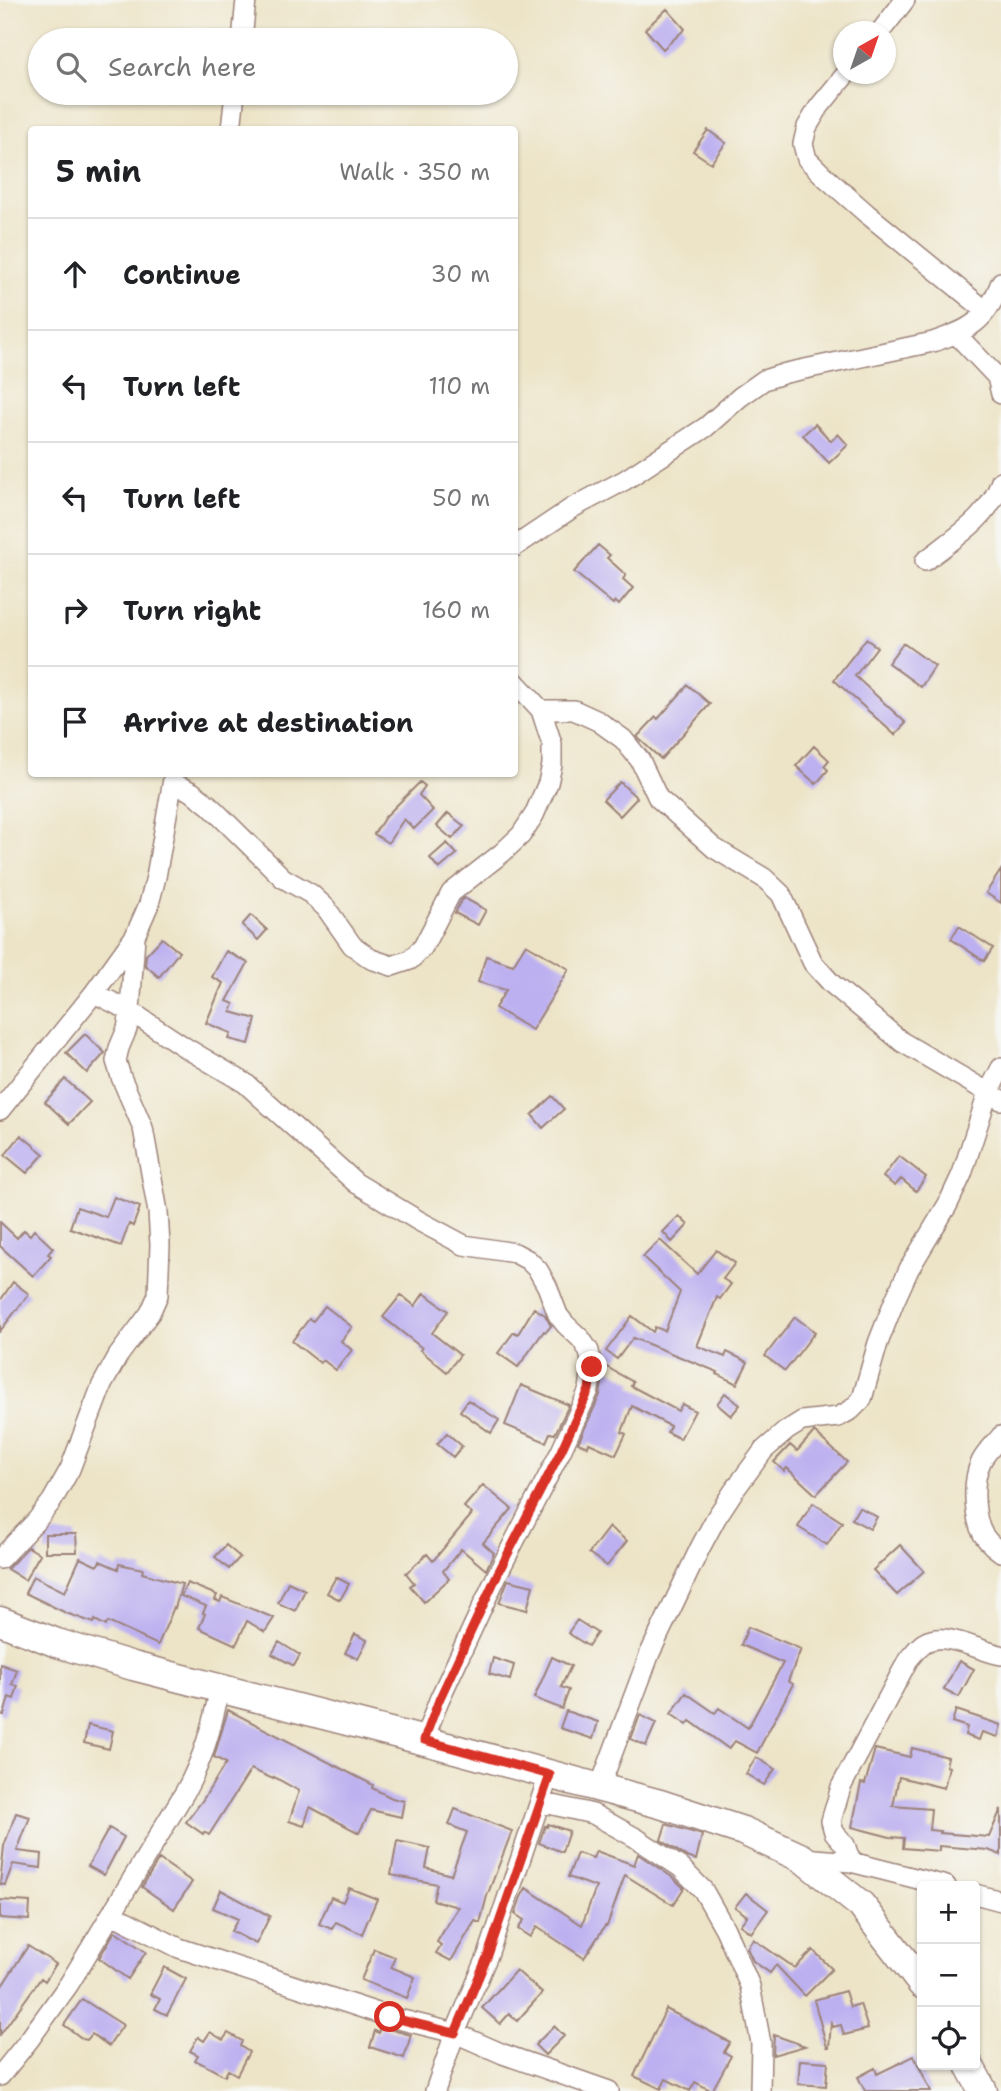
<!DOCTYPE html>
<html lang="en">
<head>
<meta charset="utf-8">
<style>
	:root { --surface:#fff; --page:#f2f2f2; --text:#202124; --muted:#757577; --line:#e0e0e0 }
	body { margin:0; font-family:"Shantell Sans",sans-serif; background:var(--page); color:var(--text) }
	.controls { position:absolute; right:21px; bottom:21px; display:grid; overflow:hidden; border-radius:7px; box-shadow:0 2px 5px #0004 }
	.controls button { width:63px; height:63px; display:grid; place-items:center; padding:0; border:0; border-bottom:2px solid var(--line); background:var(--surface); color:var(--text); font:35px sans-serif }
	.compass { position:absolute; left:833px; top:21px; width:63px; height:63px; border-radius:50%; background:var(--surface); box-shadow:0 2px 5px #0004; rotate:40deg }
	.stop { position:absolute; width:21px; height:21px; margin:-16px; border:5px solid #d93025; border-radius:50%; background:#fff }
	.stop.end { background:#d93025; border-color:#fff; box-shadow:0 2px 7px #0008 }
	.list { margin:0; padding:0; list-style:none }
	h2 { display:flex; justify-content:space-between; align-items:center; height:91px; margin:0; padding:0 28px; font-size:30px }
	h2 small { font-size:23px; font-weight:400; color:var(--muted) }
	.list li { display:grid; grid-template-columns:46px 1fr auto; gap:21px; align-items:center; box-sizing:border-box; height:112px; padding:0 28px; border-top:2px solid var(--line) }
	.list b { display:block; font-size:26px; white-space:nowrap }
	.list em { font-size:23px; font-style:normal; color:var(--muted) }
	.icon { flex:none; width:38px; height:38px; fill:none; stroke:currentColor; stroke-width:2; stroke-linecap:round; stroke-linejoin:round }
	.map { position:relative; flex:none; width:1001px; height:2091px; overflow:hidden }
	.search { position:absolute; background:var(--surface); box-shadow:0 2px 5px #0004; left:28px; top:28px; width:490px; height:77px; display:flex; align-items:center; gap:18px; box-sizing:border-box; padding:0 24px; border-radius:38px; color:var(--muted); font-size:26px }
	.panel { position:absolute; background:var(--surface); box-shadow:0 2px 5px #0004; left:28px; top:126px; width:490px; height:651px; border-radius:7px }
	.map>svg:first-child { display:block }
	.building { fill:#bdb0f0 }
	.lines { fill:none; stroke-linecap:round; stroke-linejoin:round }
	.street-casing { stroke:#9c8279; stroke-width:22 }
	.secondary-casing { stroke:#9c8279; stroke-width:31 }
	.street { stroke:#fff; stroke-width:19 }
	.secondary { stroke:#fff; stroke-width:28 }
	.route { stroke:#d93025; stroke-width:9 }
</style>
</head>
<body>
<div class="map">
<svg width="1001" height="2091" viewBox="0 0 1001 2091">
	<rect width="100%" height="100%" fill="#f6f6f2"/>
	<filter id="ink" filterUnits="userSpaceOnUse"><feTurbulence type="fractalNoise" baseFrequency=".0143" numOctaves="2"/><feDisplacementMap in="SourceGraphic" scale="14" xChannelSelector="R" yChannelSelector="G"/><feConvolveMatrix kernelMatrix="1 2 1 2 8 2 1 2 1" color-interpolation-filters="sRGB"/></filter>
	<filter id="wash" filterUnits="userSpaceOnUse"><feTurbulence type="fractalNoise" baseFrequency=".00686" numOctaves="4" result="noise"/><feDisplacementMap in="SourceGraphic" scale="28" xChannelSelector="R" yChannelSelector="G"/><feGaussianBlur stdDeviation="1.57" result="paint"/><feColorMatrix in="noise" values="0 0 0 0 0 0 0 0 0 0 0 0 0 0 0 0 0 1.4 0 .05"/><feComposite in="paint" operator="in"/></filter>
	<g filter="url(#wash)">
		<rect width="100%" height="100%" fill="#ede4c7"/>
		<g id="blocks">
			<path class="building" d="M667 9 685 29 663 49 645 29Z
				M708 130 726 143 711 163 693 151Z
				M815 424 831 441 838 434 848 445 829 463 803 435Z
				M598 545 610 555 607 558 626 575 623 579 633 588 619 605 615 601 613 604 574 572Z
				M866 639 877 647 855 676 906 723 895 735 834 680Z
				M903 643 935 666 921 687 888 663Z
				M688 685 710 704 661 759 637 737 656 717 658 719Z
				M814 746 829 760 824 766 828 770 816 784 796 766Z
				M420 782 425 786 419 795 433 810 414 829 404 819 388 843 374 834 385 817Z
				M620 782 637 798 620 816 603 800Z
				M448 813 464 826 452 839 437 826Z
				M447 843 457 854 439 869 430 858Z
				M1001 870V903L986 893Z
				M464 898 486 910 478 925 455 913 461 901Z
				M251 915 267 930 258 940 242 925Z
				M959 926 993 948 984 961 951 939Z
				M162 938 179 952 159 977 145 965 146 955Z
				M526 944 569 969 532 1030 495 1008 506 990 478 982 486 956 513 965Z
				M226 951 248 963 227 1001 234 1004 231 1012 256 1019 249 1044 229 1039 231 1033 206 1023 223 983 212 977Z
				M85 1034 105 1053 87 1073 66 1053Z
				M65 1079 90 1102 69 1124 45 1102Z
				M552 1096 564 1109 543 1128 532 1115Z
				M21 1135 44 1154 27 1173 5 1155Z
				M899 1156 926 1177 916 1191 901 1179 895 1186 883 1177Z
				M114 1197 140 1207 133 1226 129 1224 121 1246 70 1228 77 1207 106 1217Z
				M679 1216 688 1225 672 1242 663 1232Z
				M0 1222 17 1238 24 1230 30 1235 34 1230 53 1248 48 1254 51 1256 33 1276 0 1246Z
				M660 1240 697 1274 716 1250 735 1263 723 1279 731 1284 720 1299 717 1297 697 1346 725 1357 727 1352 748 1362 737 1384 717 1374 718 1372 633 1338 617 1359 606 1351 632 1316 653 1332 655 1327 665 1331 680 1292 643 1257Z
				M13 1282 29 1294 0 1331V1301Z
				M424 1293 448 1311 432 1333 460 1355 447 1372 420 1350 422 1348 383 1317 401 1295 415 1306Z
				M325 1306 352 1327 341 1341 352 1350 336 1370 323 1360 320 1363 292 1341 309 1319 313 1321Z
				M534 1308 545 1315 551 1326 546 1332 544 1331 518 1367 498 1353 514 1332 518 1334Z
				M795 1317 815 1332 785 1371 765 1356Z
				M605 1366 633 1382 631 1386 678 1411 682 1404 695 1411 680 1439 667 1432 670 1426 632 1406 622 1432 626 1434 616 1455 589 1443 588 1447 578 1443 600 1395Z
				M521 1385 569 1405 555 1434 550 1433 546 1442 505 1425Z
				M725 1393 740 1405 731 1416 717 1404Z
				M468 1400 499 1420 491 1433 460 1411Z
				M814 1432 847 1462 816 1495 787 1468 784 1471 774 1462 790 1445 797 1451Z
				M447 1433 462 1446 453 1457 437 1444Z
				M483 1485 512 1509 483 1543 494 1553 486 1570 461 1549 443 1571 449 1579 424 1602 410 1586 414 1583 406 1573 427 1554 433 1561 472 1514 464 1507Z
				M813 1503 842 1522 827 1545 798 1527Z
				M859 1507 877 1517 870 1529 852 1519Z
				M609 1527 627 1541 607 1566 589 1553Z
				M45 1534H76L77 1552H45Z
				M226 1545 240 1557 229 1569 215 1557Z
				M900 1545 924 1571 897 1595 873 1570Z
				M28 1547 40 1554 25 1580 7 1569Z
				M80 1558 97 1566 100 1561 118 1569 119 1564 143 1569 142 1573 182 1584 175 1608 174 1607 158 1645 108 1622 106 1626 95 1620 94 1623 66 1613 25 1593 33 1576 65 1592Z
				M336 1577 349 1584 340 1600 327 1593Z
				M508 1580 533 1586 527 1610 499 1603Z
				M288 1582 305 1590 295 1611 278 1603Z
				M187 1583 217 1595 215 1600 220 1602 222 1597 274 1618 265 1632 247 1621 236 1645 199 1628 205 1614 203 1613 206 1606 181 1596Z
				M577 1620 597 1633 588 1646 568 1633Z
				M748 1627 801 1649 788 1681 793 1684 757 1753 735 1741 729 1749 690 1721 687 1725 671 1714 686 1693 715 1713 719 1708 748 1728 783 1663 741 1645Z
				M355 1634 367 1640 358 1659 345 1653Z
				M279 1642 300 1655 294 1666 272 1654Z
				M552 1657 571 1666 561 1687 569 1690 562 1709 534 1698Z
				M493 1658 514 1665 510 1680 489 1674Z
				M959 1661 974 1669 959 1697 944 1689Z
				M0 1664 17 1670 12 1685 18 1686 14 1699 9 1697 4 1715 0 1714Z
				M228 1710 373 1785 372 1788 392 1798 404 1801 401 1817 371 1810 359 1833 310 1807 304 1826 289 1821 299 1791 274 1777 273 1779 251 1769 209 1835 204 1832 203 1834 186 1822 202 1801 226 1763 214 1757Z
				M956 1710 1001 1725 998 1737 982 1732 979 1740 965 1735 967 1727 952 1722Z
				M566 1711 598 1722 593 1739 560 1728Z
				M640 1715 656 1723 646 1746 631 1739Z
				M88 1725 113 1731 109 1749 84 1743Z
				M912 1748 948 1757 946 1766 949 1767 944 1788 899 1777 893 1806 931 1809 929 1830 941 1831 940 1833 989 1837 1001 1809V1855L988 1850 939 1846V1851L903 1848 904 1838 890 1837 852 1827 861 1783 865 1784 875 1749 910 1757Z
				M756 1757 775 1769 764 1785 746 1774Z
				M455 1809 512 1831 487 1896 480 1923 475 1921 451 1961 436 1953 441 1945 437 1942 458 1907 433 1900 437 1884 391 1875 397 1841 430 1848 426 1868 451 1875 467 1832 449 1825Z
				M16 1813 30 1817 17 1851 42 1854 41 1868 13 1864 5 1885 0 1884 4 1846Z
				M548 1824 569 1831 562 1852 539 1843 545 1826 547 1827Z
				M666 1824 702 1835 696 1860 687 1857 661 1840Z
				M109 1828 124 1837 104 1875 88 1866Z
				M596 1851 634 1865 638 1854 672 1877 684 1888 673 1905 625 1875 607 1926H605L584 1958 537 1927 530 1937 518 1929 524 1920 515 1914 521 1897 526 1888 582 1925 596 1887 568 1877 577 1853 593 1858Z
				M159 1859 192 1882 174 1909 142 1887Z
				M349 1888 377 1899 362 1934 336 1922 332 1929 319 1924 331 1897 343 1902Z
				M221 1890 270 1916 256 1944 231 1931 238 1919 213 1908Z
				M746 1893 768 1910 751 1933 740 1925 747 1916 735 1907Z
				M0 1900 30 1902 29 1920 0 1918Z
				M115 1931 146 1952 128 1979 99 1958Z
				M753 1939 795 1968 813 1950 832 1969 805 1996 776 1965 770 1973 753 1961 747 1948Z
				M28 1946 56 1964 45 1981 41 1978 0 2035V1989Z
				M374 1949 395 1957 391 1967 415 1977 407 1998 361 1980Z
				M164 1967 186 1979 167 2015 155 2009 160 1999 150 1994Z
				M516 1970 542 1993 517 2021 509 2014 500 2024 482 2008Z
				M845 1991 850 2007 860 2004 868 2029 844 2035 841 2025 833 2027 831 2023 829 2047H827L814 2000Z
				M82 1999 123 2025 109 2046 92 2034 87 2040 83 2039 64 2025Z
				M666 2009 730 2042 724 2052 731 2056 712 2091 695 2082 690 2091 666 2079 661 2089 634 2076Z
				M554 2026 564 2036 545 2055 535 2045Z
				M381 2027 411 2035 404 2058 370 2047 375 2031 379 2033Z
				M210 2032 223 2040 228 2033 242 2041 240 2046 249 2052 237 2075 228 2070 225 2076 195 2060 198 2055 190 2051 198 2037 204 2041Z
				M774 2035 805 2046 773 2055Z
				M914 2056 931 2091H865L858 2077 875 2068 877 2074Z
				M800 2060 828 2062 826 2086 798 2084Z"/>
		</g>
	</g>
	<g filter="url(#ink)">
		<use href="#blocks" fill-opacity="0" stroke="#9c8279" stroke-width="2"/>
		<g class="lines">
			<defs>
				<path id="street" d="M880 32 905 0
					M242 40 246 0
					M846 74 819 107 807 127 803 144 807 159 824 176 866 213 986 311
					M231 130 235 93
					M956 334 997 377 1001 394
					M514 547 572 508 625 480 706 427 740 397 764 380 786 373 933 342C971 329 986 322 1001 282
					M925 561C954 538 990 518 1001 481
					M541 710H574L598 721 623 739 640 760 658 798 714 848 764 878 781 894 813 963 832 984 902 1042 1001 1100
					M173 783 192 792 209 805 283 878 311 894 326 908 352 945 371 959 392 966 410 960 423 947 451 893 502 853 521 835 534 815 548 783 552 765V744L541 710 514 681
					M94 993 130 1011 186 1048 245 1083 356 1183 419 1221 464 1245 515 1253 528 1260 538 1270 547 1286 558 1315 565 1324 581 1339 589 1351 592 1367 589 1390 561 1451 498 1573 439 1700 424 1740
					M0 1110 94 993 135 936 149 904 156 877 174 774
					M1001 1436C995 1444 985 1453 981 1462 972 1480 974 1510 980 1528 984 1539 992 1546 1001 1552
					M0 1559 37 1520 52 1501 70 1469 102 1385 118 1356 150 1313 158 1295 160 1245 158 1212 143 1128 121 1077 116 1061 119 1048 127 1029 130 1011 135 936
					M599 1789 650 1653 700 1548 716 1518 733 1492 764 1450 786 1431 802 1421 838 1417 851 1410 862 1399 878 1343 894 1302 909 1269 948 1204 962 1174 988 1093 1001 1068
					M540 1802 593 1814 636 1838 680 1867 703 1890 725 1929 750 1986 761 2043 760 2091
					M803 1858 851 1862 946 1886
					M851 1862 845 1845 834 1832 831 1821 841 1787 908 1660C913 1654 918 1647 924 1643 945 1630 978 1651 1001 1655
					M975 1894 1001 1901
					M112 1914 179 1948 390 2017 455 2033 503 2054 609 2091
					M0 2076 29 2040 69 1984 185 1792C204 1758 212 1725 220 1688
					M435 2091 455 2033 488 1955 549 1775"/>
				<path id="secondary" d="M0 1621 57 1643 133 1666 429 1742 660 1804 743 1831 802 1858 861 1905 922 1984
					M969 2065 983 2091"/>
			</defs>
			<use href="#street" class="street-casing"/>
			<use href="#secondary" class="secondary-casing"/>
			<use href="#street" class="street"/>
			<use href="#secondary" class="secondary"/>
		</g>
	</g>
	<g class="lines" filter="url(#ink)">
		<path class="route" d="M390 2017 455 2033 488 1955 550 1775 424 1740 439 1700 498 1573 561 1451 589 1390 592 1367"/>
	</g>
</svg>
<div class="controls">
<button>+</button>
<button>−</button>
<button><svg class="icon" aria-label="locate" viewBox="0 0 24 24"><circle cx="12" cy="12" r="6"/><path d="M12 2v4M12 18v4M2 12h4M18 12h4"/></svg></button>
</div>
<svg class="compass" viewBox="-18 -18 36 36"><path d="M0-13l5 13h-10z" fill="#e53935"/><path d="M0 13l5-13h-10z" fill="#757577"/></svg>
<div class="stop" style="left:390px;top:2017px"></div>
<div class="stop end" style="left:592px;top:1367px"></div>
<div class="search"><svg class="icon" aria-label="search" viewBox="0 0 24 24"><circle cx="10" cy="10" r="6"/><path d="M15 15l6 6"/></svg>Search here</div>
<section class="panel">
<h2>5 min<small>Walk · 350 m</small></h2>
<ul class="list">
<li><svg class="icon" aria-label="ahead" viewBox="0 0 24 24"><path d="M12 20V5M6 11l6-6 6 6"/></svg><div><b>Continue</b></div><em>30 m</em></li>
<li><svg class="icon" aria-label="left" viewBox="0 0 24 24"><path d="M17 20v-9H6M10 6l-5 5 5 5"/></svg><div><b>Turn left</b></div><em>110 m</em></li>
<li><svg class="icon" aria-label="left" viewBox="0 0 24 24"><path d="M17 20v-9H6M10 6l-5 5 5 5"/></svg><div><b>Turn left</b></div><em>50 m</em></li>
<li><svg class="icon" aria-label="right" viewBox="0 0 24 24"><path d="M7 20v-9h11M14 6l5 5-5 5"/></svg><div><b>Turn right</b></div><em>160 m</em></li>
<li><svg class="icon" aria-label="arrive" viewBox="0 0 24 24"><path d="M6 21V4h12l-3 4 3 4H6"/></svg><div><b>Arrive at destination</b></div></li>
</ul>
</section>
</div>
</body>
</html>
